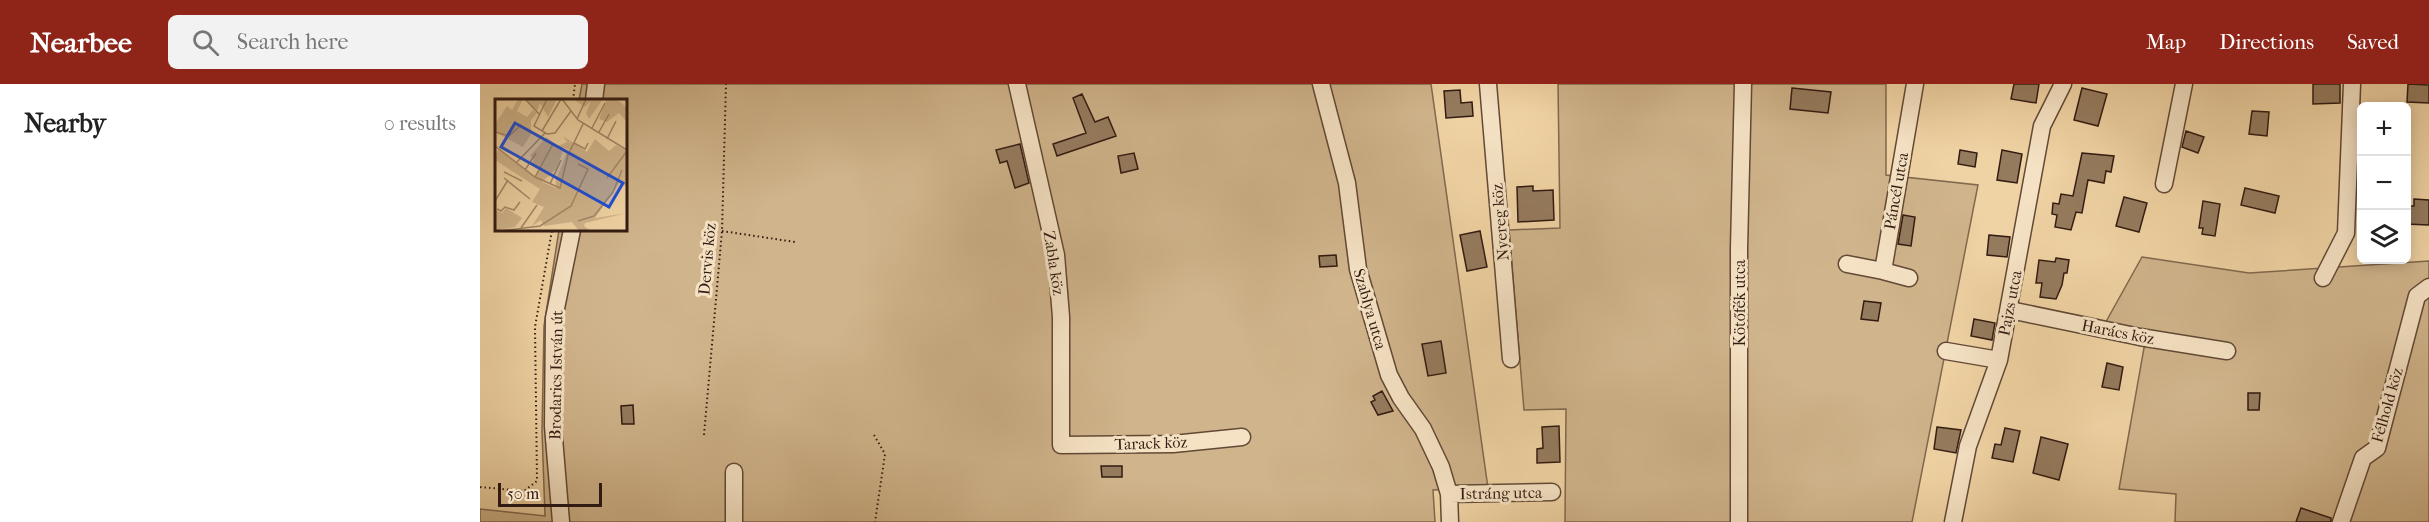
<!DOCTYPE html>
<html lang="en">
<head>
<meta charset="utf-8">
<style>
	:root { --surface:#fff; --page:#f2f2f2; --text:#222; --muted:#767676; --line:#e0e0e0; --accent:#8f2418 }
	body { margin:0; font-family:"IM FELL French Canon",serif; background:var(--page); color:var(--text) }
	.controls { position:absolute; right:18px; top:18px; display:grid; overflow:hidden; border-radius:9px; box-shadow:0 3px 15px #0003 }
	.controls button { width:54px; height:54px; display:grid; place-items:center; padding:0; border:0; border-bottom:2px solid var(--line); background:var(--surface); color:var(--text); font:30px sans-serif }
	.scale { position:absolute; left:18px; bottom:15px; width:104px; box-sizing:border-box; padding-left:6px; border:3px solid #321b12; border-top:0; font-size:16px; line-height:21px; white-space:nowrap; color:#321b12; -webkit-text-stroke:4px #f5e2c4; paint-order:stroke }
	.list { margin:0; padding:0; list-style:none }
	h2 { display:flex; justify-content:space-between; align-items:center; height:78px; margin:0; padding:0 24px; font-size:26px }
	h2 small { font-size:20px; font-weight:400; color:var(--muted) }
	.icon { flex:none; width:33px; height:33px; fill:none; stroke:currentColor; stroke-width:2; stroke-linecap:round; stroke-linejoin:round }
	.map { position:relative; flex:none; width:1949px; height:438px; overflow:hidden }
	header { display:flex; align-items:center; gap:36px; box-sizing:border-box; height:84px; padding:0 30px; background:var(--accent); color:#fff }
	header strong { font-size:28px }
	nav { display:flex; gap:33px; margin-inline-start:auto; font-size:21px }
	.search { width:420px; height:54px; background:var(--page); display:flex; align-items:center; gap:15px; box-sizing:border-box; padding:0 21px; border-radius:9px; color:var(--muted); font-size:22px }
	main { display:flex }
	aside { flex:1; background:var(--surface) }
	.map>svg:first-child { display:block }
	.green { fill:#d0b48b; stroke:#81684e; stroke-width:1.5 }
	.building { fill:#957b5e; stroke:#321b12; stroke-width:1.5 }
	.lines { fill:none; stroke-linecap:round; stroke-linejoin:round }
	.street-casing { stroke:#624936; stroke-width:19 }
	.path { stroke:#321b12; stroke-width:2; stroke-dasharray:1.5 3; stroke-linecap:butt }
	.street { stroke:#f5e2c4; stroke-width:16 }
	.labels { text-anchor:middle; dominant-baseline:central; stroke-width:6; stroke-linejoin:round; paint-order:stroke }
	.street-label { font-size:16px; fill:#321b12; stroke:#f5e2c4 }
	.inset-road { fill:none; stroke:#a4896a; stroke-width:1.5 }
	.view { fill:#1d4ed8; fill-opacity:0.15; stroke:#1d4ed8; stroke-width:3 }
	.inset-edge { fill:none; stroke:#321b12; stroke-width:3 }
</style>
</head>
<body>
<header>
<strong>Nearbee</strong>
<div class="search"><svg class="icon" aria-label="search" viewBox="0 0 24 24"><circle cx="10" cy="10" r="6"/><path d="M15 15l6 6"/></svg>Search here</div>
<nav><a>Map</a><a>Directions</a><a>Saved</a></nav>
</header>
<main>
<aside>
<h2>Nearby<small>0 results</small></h2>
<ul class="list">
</ul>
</aside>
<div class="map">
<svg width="1949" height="438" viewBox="0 0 1949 438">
	<rect width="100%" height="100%" fill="#f0d3a4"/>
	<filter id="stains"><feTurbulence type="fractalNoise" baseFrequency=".00333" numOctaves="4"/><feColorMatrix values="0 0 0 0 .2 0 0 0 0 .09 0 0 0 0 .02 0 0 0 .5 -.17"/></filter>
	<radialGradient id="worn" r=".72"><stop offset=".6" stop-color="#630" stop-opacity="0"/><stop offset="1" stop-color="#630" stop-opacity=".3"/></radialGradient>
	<path class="green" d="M102 0H951L1008 404 953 406 955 438H0V425L65 432 62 347 64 242 79 146H146V16H99Z
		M1078 0H1406V91L1498 101 1432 438H1085L1086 325 1044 326 1029 146 1080 144Z
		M1662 173 1769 189 1949 177V438H1695L1696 410 1639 405 1667 247 1623 243Z"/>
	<path class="building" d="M1534 0H1559L1556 19 1531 15Z
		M1833 0H1860V19L1833 20Z
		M1928 0 1949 1V19L1927 18Z
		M1312 4 1351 8 1348 29 1310 25Z
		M1602 4 1627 10 1618 42 1594 36Z
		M980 6 981 19 992 18 993 32 966 34 964 7Z
		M602 10 615 38 628 33 636 52 577 72 573 60 606 49 593 14Z
		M1772 27 1789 28 1787 52 1769 50Z
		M1706 47 1724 53 1718 69 1702 63Z
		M540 60 549 99 535 104 527 77 520 79 516 66Z
		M1480 66 1497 69 1495 83 1478 80Z
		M1522 66 1542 70 1537 99 1517 96Z
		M654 69 658 85 641 89 638 72Z
		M1602 69 1634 72 1631 88 1626 87 1624 99 1608 96 1602 129 1596 128 1591 146 1575 143 1577 131 1572 130 1573 119 1579 120 1581 110 1593 112Z
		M1053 102V107L1073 106 1074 136 1038 138 1037 103Z
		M1765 104 1799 112 1795 129 1761 121Z
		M1644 113 1667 119 1659 148 1636 142Z
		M1934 115 1949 116V141L1926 140V122H1934Z
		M1723 117 1740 120 1735 152 1722 150 1723 144H1719Z
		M1423 131 1435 133 1431 162 1418 160Z
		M1000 147 1007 183 987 187 980 151Z
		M1509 151 1530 153 1527 173 1507 171Z
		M856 171 857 182 840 183 839 172Z
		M1576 174 1589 176 1587 189H1584L1582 201 1576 215 1560 213 1562 199H1556L1559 176 1575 178Z
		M1384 217 1401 219 1398 237 1381 235Z
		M1494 235 1515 239 1512 256 1491 252Z
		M961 257 966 289 948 292 942 260Z
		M1627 279 1643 283 1639 306 1622 303Z
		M902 307 913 327 898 331 891 318 895 316 893 312Z
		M1768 309H1780L1779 326H1768Z
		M153 321 154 340H142L141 322Z
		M1079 342 1080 378 1057 379V365L1063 364 1062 343Z
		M1457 343 1481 346 1476 369 1454 365Z
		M1525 344 1540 347 1533 378 1512 374 1515 360 1521 361Z
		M1561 353 1588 360 1579 396 1553 389Z
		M621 382H642V393H622Z
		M1821 424 1851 434V438H1816Z"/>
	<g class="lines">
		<defs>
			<path id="street" d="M537 0 576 171 581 233V361L693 360 762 353
				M841 0 867 99 878 185 909 291 921 314 943 345 961 383 969 410 970 438
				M1008 0 1031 275
				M114 16 116 0
				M1684 100 1704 0
				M1367 180 1403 187
				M1429 194 1403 187 1435 0
				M1843 194 1866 149 1872 0
				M1530 226 1660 253 1747 267
				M1466 267 1519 276
				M254 388V438
				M969 410 1072 408
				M81 438 73 342 74 234 92 146
				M1259 438V164L1263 0
				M1473 438 1488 362 1519 276 1562 42 1583 0
				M1861 438 1883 374 1897 364 1937 212 1949 203"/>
		</defs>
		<use href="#street" class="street-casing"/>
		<path class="path" d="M93 16 95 0
			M242 147 315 158
			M224 351 242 147 246 0
			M394 351 405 370 395 438
			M0 403 44 407 57 397 55 243 72 146"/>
		<use href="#street" class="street"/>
	</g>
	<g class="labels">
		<g class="street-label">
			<text transform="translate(1416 107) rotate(-80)">Páncél utca</text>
			<text transform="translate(1020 138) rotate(-95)">Nyereg köz</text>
			<text transform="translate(227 175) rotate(-85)">Dervis köz</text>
			<text transform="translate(574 179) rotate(81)">Zabla köz</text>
			<text transform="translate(1259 219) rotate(-90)">Kötőfék utca</text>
			<text transform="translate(1530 219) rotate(-79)">Pajzs utca</text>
			<text transform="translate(890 225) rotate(74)">Szablya utca</text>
			<text transform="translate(1638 248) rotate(11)">Harács köz</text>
			<text transform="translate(76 291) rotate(-89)">Brodarics István út</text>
			<text transform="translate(1907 321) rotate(-74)">Félhold köz</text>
			<text transform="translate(671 359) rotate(-2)">Tarack köz</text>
			<text transform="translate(1021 409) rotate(-1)">Istráng utca</text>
		</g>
	</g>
	<g transform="translate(15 15)">
		<rect width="132" height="132" fill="#f0d3a4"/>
		<path d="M23 0H28L22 12 32 18 38 11 42 14 36 21V35L28 48 0 33V25L12 7 17 11ZM29 0H62L53 18 45 4 42 12ZM78 0H122L132 9V23L124 14 112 23 104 20 111 2 108 0 94 20 91 14 96 2 90 8ZM68 37 92 53 100 40 114 52 121 46 132 52V88L125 83 100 119 132 114 90 124 89 127 96 132H84L77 123 49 127 46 121 37 127 49 108 37 103 45 90 0 61V56L4 50 40 78 44 71 37 65 39 60 35 57 51 38 63 47 72 43ZM69 49 76 52 71 55 61 81V95V89L47 83 62 69ZM11 109 27 119 20 128 0 132V111L7 114Z" fill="#d0b48b" fill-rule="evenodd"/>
		<path class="inset-road" d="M30 0 45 16M52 0 39 27 52 35 60 34 76 12M67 0 83 21 132 51M82 20 91 0M97 29 110 4M47 32 66 0M0 33 14 37 26 26M104 33 114 15M112 40 121 22M79 44 90 50 93 44M0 47 40 78 65 89 73 56 88 25M21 64 50 34M30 71 41 54M9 73 27 82M40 78 58 45M9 79 35 100M112 79 132 52M55 85 66 61M0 102 13 81M2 110 6 112 10 108 19 111 25 103M83 122 99 117 118 93 127 71M26 129 42 106M6 132 45 127 76 107 93 70 83 65"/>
		<path class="view" d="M20 24 128 84 114 108 6 48Z"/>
		<rect width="132" height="132" class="inset-edge"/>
	</g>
	<rect width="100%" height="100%" filter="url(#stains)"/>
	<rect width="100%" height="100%" fill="url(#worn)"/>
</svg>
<div class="controls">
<button>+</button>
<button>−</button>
<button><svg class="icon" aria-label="layers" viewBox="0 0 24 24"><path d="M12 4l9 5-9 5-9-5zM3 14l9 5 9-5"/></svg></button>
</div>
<div class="scale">50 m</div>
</div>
</main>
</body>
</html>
